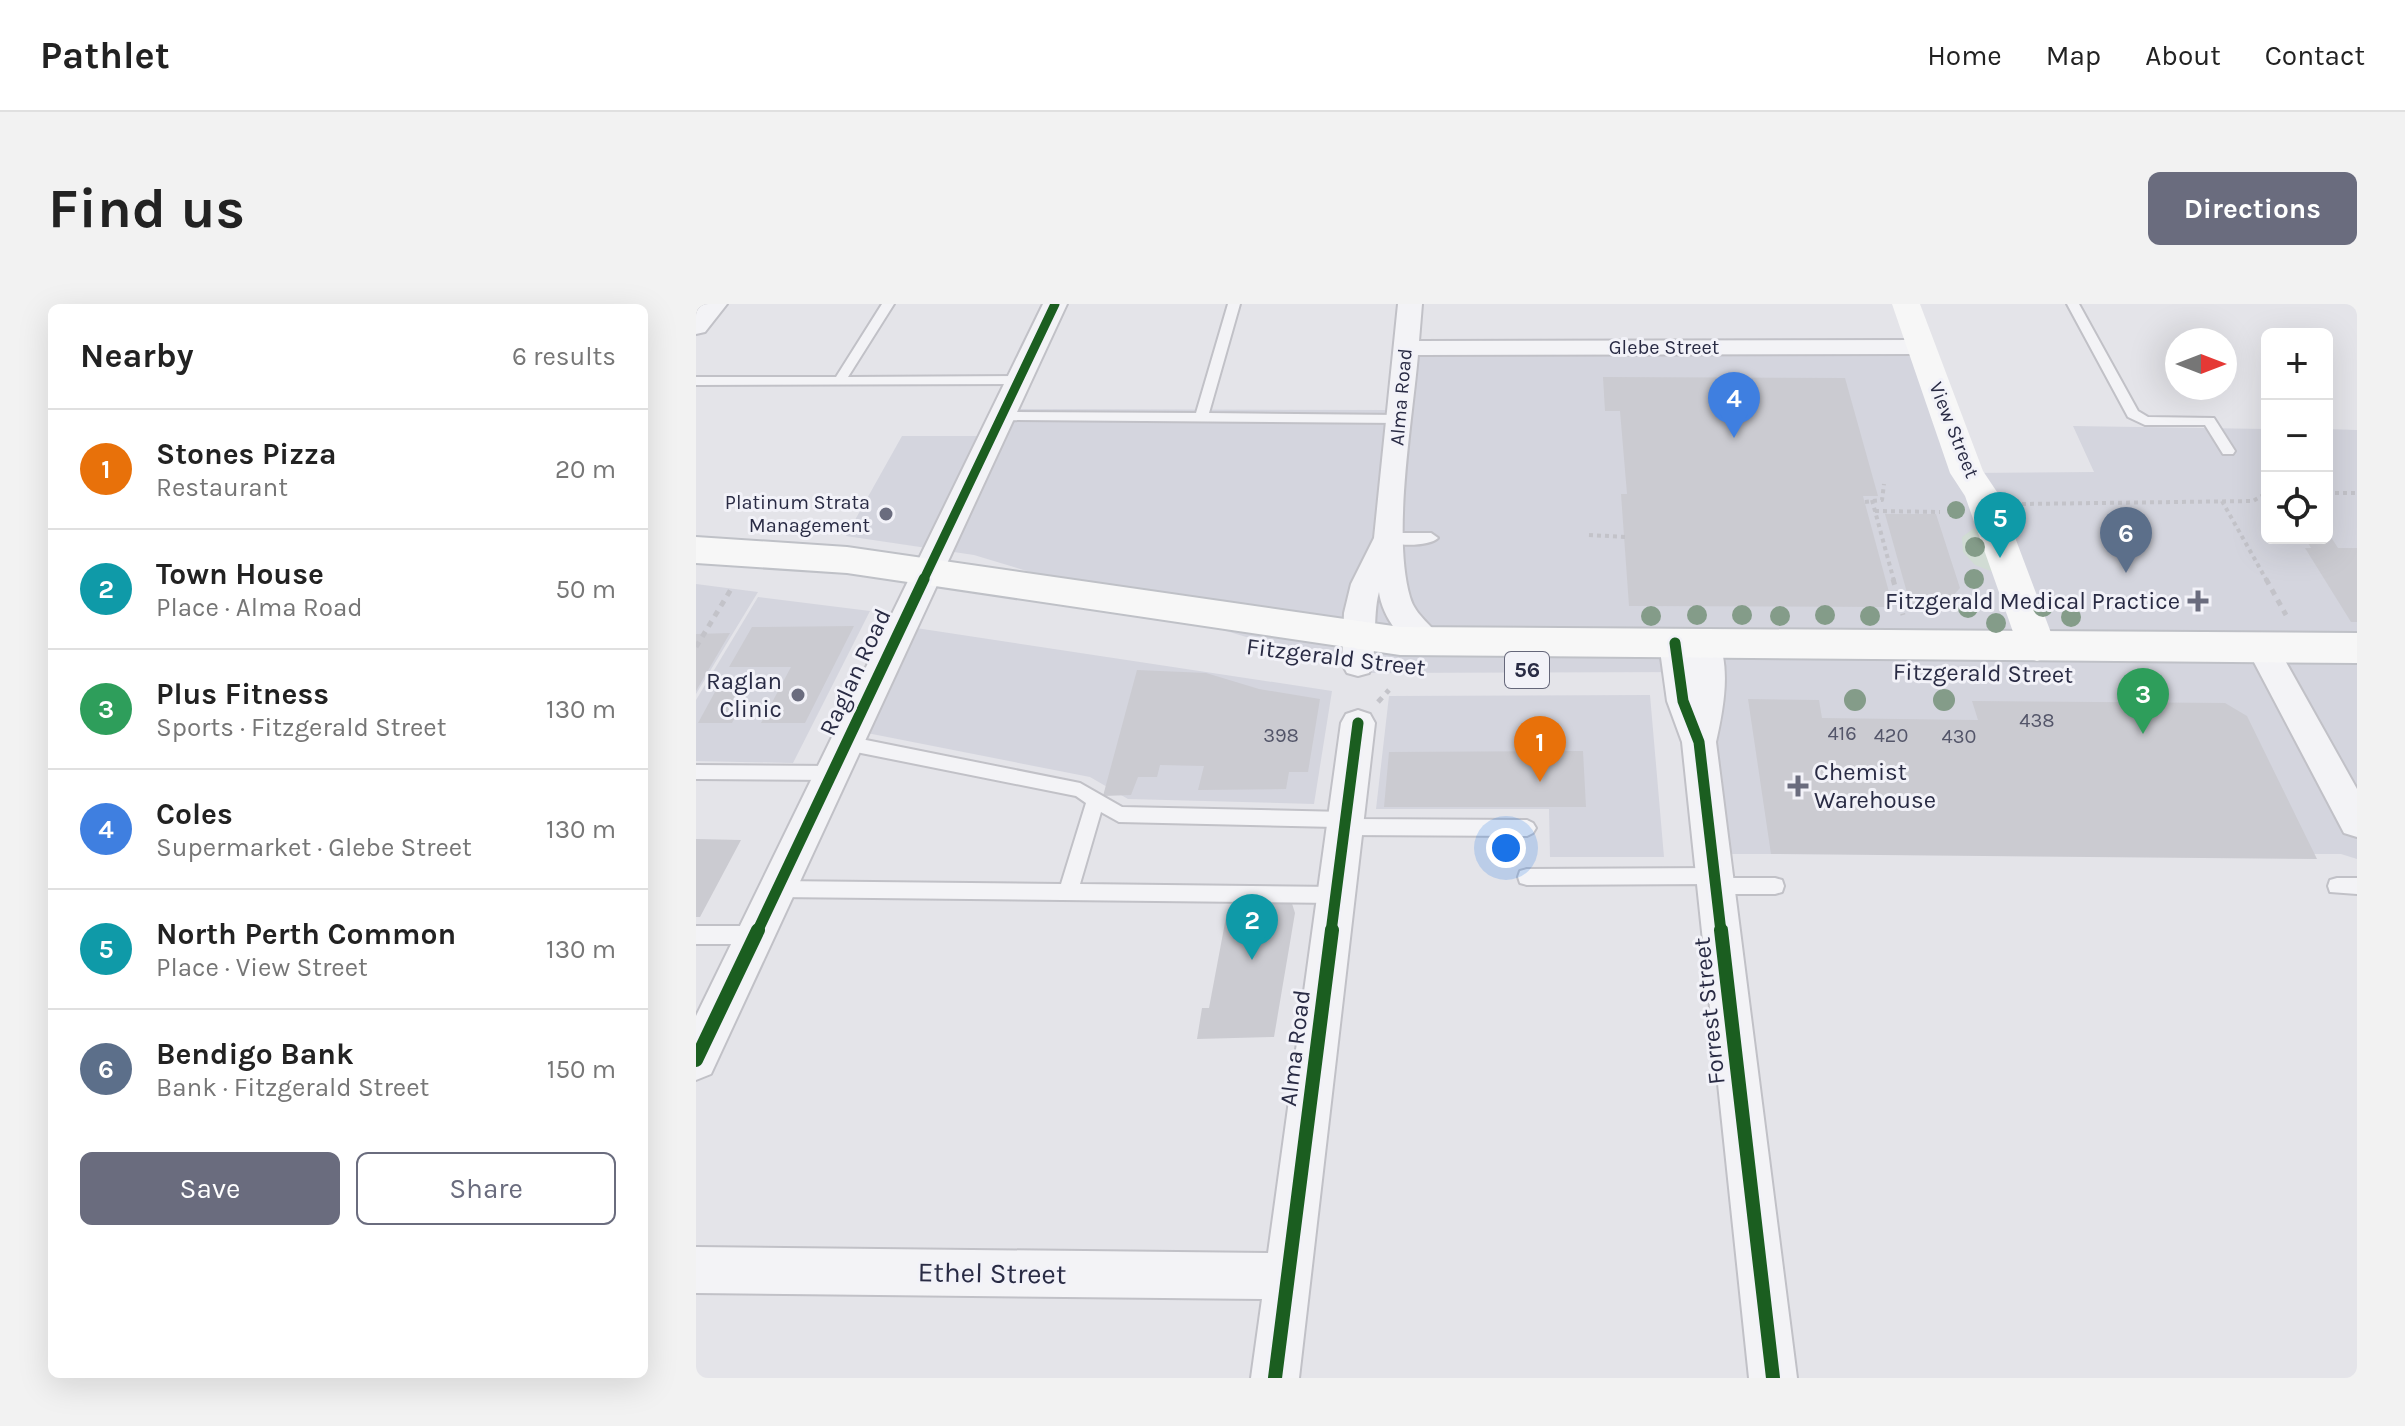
<!DOCTYPE html>
<html lang="en">
<head>
<meta charset="utf-8">
<style>
	:root { --surface:#fff; --page:#f2f2f2; --text:#222; --muted:#767676; --line:#e0e0e0; --accent:#6a6c7e }
	body { margin:0; font-family:Karla,sans-serif; background:var(--page); color:var(--text) }
	.controls { position:absolute; right:24px; top:24px; display:grid; overflow:hidden; border-radius:12px; box-shadow:0 8px 32px #0002 }
	.controls button { width:72px; height:72px; display:grid; place-items:center; padding:0; border:0; border-bottom:2px solid var(--line); background:var(--surface); color:var(--text); font:40px sans-serif }
	.compass { position:absolute; left:1469px; top:24px; width:72px; height:72px; border-radius:50%; background:var(--surface); box-shadow:0 8px 32px #0002; rotate:90deg }
	.you { position:absolute; left:810px; top:544px; width:28px; height:28px; margin:-20px; border:6px solid #fff; border-radius:50%; background:#1a73e8; box-shadow:0 0 0 12px #1a73e833 }
	.badge { display:grid; place-items:center; width:52px; height:52px; border-radius:50%; background:var(--accent); color:#fff; font-size:26px; font-weight:700 }
	.pin { position:absolute; translate:-50% -66px; filter:drop-shadow(0 2px 4px #0008) }
	.pin::after { content:''; position:absolute; top:42px; width:28px; height:24px; background:inherit; clip-path:polygon(0 0,100% 0,50% 100%) }
	.list { margin:0; padding:0; list-style:none }
	h2 { display:flex; justify-content:space-between; align-items:center; height:104px; margin:0; padding:0 32px; font-size:34px }
	h2 small { font-size:26px; font-weight:400; color:var(--muted) }
	.list li { display:grid; grid-template-columns:52px 1fr auto; gap:24px; align-items:center; box-sizing:border-box; height:120px; padding:0 32px; border-top:2px solid var(--line) }
	.list b { display:block; font-size:30px; white-space:nowrap }
	.list p { margin:0; font-size:26px; white-space:nowrap; color:var(--muted) }
	.list em { font-size:26px; font-style:normal; color:var(--muted) }
	.actions { display:flex; gap:16px; padding:24px 32px }
	.actions a { flex:1; padding:18px 0; border:2px solid var(--accent); border-radius:12px; text-align:center; font-size:28px; color:var(--accent) }
	.actions .main { background:var(--accent); color:#fff }
	.icon { flex:none; width:44px; height:44px; fill:none; stroke:currentColor; stroke-width:2; stroke-linecap:round; stroke-linejoin:round }
	.map { position:relative; flex:none; width:1661px; height:1074px; overflow:hidden; border-radius:12px }
	header { display:flex; align-items:center; gap:48px; box-sizing:border-box; height:112px; padding:0 40px; background:var(--surface); border-bottom:2px solid var(--line) }
	header strong { font-size:38px }
	nav { display:flex; gap:44px; margin-inline-start:auto; font-size:28px }
	.intro { display:flex; align-items:center; justify-content:space-between; box-sizing:border-box; height:192px; padding:0 48px }
	h1 { margin:0; font-size:56px }
	.button { padding:20px 36px; border-radius:12px; background:var(--accent); color:#fff; font-size:28px; font-weight:700 }
	main { display:flex; gap:48px; padding:0 48px }
	aside { flex:1; background:var(--surface); border-radius:12px; box-shadow:0 8px 32px #0002 }
	.map>svg:first-child { display:block }
	.built { fill:#d4d5de }
	.green { fill:#d1dcd4 }
	.building { fill:#cbcbd1 }
	.lines { fill:none; stroke-linecap:round; stroke-linejoin:round }
	.lane-casing { stroke:#c1c1c7; stroke-width:4 }
	.street-casing { stroke:#c1c1c7; stroke-width:4 }
	.primary-casing { stroke:#bfc1c7; stroke-width:4 }
	.path-far1 { stroke:#c3c3c9; stroke-width:4; stroke-dasharray:4 4; stroke-linecap:butt }
	.path { stroke:#c3c3c9; stroke-width:5; stroke-dasharray:6 6; stroke-linecap:butt }
	.lane { fill:#f3f3f6; fill-rule:evenodd }
	.street { fill:#f3f3f6; fill-rule:evenodd }
	.secondary { fill:#f7f7f7; fill-rule:evenodd }
	.primary { fill:#f7f7f7; fill-rule:evenodd }
	.cycleway-far2-casing { stroke:#f2f2f8; stroke-width:13 }
	.cycleway-far1-casing { stroke:#f2f2f8; stroke-width:16 }
	.cycleway-casing { stroke:#f2f2f8; stroke-width:19 }
	.cycleway-far2 { stroke:#1b5e20; stroke-width:9 }
	.cycleway-far1 { stroke:#1b5e20; stroke-width:11 }
	.cycleway { stroke:#1b5e20; stroke-width:14 }
	.tree { fill:#849c89 }
	.poi-dot { fill:#6a6c7e; stroke:#f2f2f8; stroke-width:3 }
	.labels { text-anchor:middle; dominant-baseline:central; stroke-width:6; stroke-linejoin:round; paint-order:stroke }
	.far-street-label { font-size:20px; fill:#292b44; stroke:#f2f2f8 }
	.far-poi-label { font-size:20px; fill:#292b44; stroke:#f2f2f8; text-anchor:end }
	.number-label { font-size:20px; fill:#535569 }
	.shield { fill:#f2f2f8; stroke:#65677a; stroke-width:2 }
	.shield-label { font-size:22px; font-weight:bold; fill:#292b44 }
	.poi-label { font-size:24px; fill:#292b44; stroke:#f2f2f8; text-anchor:end }
	.street-label { font-size:24px; fill:#292b44; stroke:#f2f2f8 }
	.near-street-label { font-size:28px; fill:#292b44; stroke:#f2f2f8 }
</style>
</head>
<body>
<header>
<strong>Pathlet</strong>
<nav><a>Home</a><a>Map</a><a>About</a><a>Contact</a></nav>
</header>
<div class="intro"><h1>Find us</h1><a class="button">Directions</a></div>
<main>
<aside>
<h2>Nearby<small>6 results</small></h2>
<ul class="list">
<li><span class="badge" style="background:#e8710a">1</span><div><b>Stones Pizza</b><p>Restaurant</p></div><em>20 m</em></li>
<li><span class="badge" style="background:#0f9aa8">2</span><div><b>Town House</b><p>Place · Alma Road</p></div><em>50 m</em></li>
<li><span class="badge" style="background:#2e9e5b">3</span><div><b>Plus Fitness</b><p>Sports · Fitzgerald Street</p></div><em>130 m</em></li>
<li><span class="badge" style="background:#3f7fe0">4</span><div><b>Coles</b><p>Supermarket · Glebe Street</p></div><em>130 m</em></li>
<li><span class="badge" style="background:#0f9aa8">5</span><div><b>North Perth Common</b><p>Place · View Street</p></div><em>130 m</em></li>
<li><span class="badge" style="background:#5c6f8a">6</span><div><b>Bendigo Bank</b><p>Bank · Fitzgerald Street</p></div><em>150 m</em></li>
</ul>
<div class="actions"><a class="main">Save</a><a>Share</a></div>
</aside>
<div class="map">
<svg width="1661" height="1074" viewBox="0 0 1661 1074">
	<rect width="100%" height="100%" fill="#e4e4e9"/>
	<path class="built" d="M708 43H1225L1271 169 1398 168 1377 122 1571 125V234H1631V125L1661 126V555L1645 550H1032L1010 368 670 369 278 251 150 232 206 132H291L304 105 694 106Z
		M0 280 62 288 0 390Z
		M62 293 174 307 97 459 0 457V396Z
		M220 324 636 387 618 500 432 495 394 473 171 429Z
		M954 391 968 553H854L853 505H680L693 392Z"/>
	<path class="green" d="M1283 224 1300 269 1279 261 1267 248 1266 233 1277 225Z"/>
	<path class="building" d="M907 73 1149 74 1182 192H1167L1197 303 933 302 925 190H931L924 107H909Z
		M1189 210H1240L1264 284 1252 297 1227 296 1229 303H1215Z
		M1631 227 1642 244H1661V318H1655L1609 244H1615L1609 234H1631Z
		M158 322 109 419H65L95 363H33L56 323Z
		M34 329 0 387V330Z
		M441 366 510 369 563 385 624 395 612 468H593L590 485 502 486 508 462 464 461 461 473H442L435 491 407 492Z
		M26 375H60L36 419H2Z
		M1052 395 1123 396 1126 414 1282 416 1276 397 1529 399 1551 412 1621 555 1075 550Z
		M887 447 890 503H688L693 448Z
		M0 535 45 536 4 613H0Z
		M551 590H593L599 609 578 733 501 735 506 704H513L531 608H548Z"/>
	<g class="lines">
		<defs>
			<path id="lane" d="M186 0H198L152 73 323 72 329 76 323 80 0 81V73H140Z
				M532 0H544L513 109 704 111 711 115 704 119 305 116 298 112 305 108 500 109Z
				M1371 0H1383L1442 107 1452 113 1518 114 1539 147 1537 150H1527L1509 121H1449L1432 113Z
				M692 229H735L742 234C733 243 694 243 685 234Z
				M150 432 384 479 426 503 649 508 658 515 831 516 837 519 840 524 837 529 831 532 648 531 642 528 639 523 423 518 405 508 384 580 640 583 647 585 649 591 647 597 640 599 81 593 74 591 72 585 74 579 81 577 365 580 390 499 380 492 150 446 142 439Z
				M0 461 136 462 142 464 145 469 142 474 136 476 0 475Z
				M1020 564 1027 566 1028 574H1079L1086 576 1088 582 1086 588 1079 590H1022L1015 588 1014 580 831 581 824 579 822 573 824 567 831 565Z
				M1641 574H1661V590L1634 588 1632 582 1634 576Z
				M0 622H59L66 625 69 631 66 637 59 640H0Z"/>
			<path id="street" d="M6 0H31L9 28 0 30V8Z
				M347 0H371L15 770 0 776V712Z
				M702 0H726L723 37 1225 36 1234 38 1237 43 1234 48 1225 50 722 51C716 119 696 231 714 293 719 312 738 322 747 338L742 346C714 355 686 314 683 288 676 312 682 352 673 369L662 372 651 369 646 360 648 309 655 280 678 234Z
				M979 327 990 331 994 338 998 332 1009 328 1020 332C1036 361 1027 407 1020 438L1101 1074H1053L986 438 971 397 963 339 968 331Z
				M1566 331 1577 335 1661 485V533L1648 529 1550 343 1555 335Z
				M662 406 674 410 679 419 603 1074H555L566 995 0 989V943L572 949 645 419 650 410Z"/>
			<path id="primary" d="M0 233 151 243 704 323 1661 329V359L704 351 151 269 0 259Z"/>
		</defs>
		<use href="#lane" class="lane-casing"/>
		<use href="#street" class="street-casing"/>
		<use href="#primary" class="primary-casing"/>
		<path class="path-far1" d="M1631 189H1661
			M1176 196 1198 277
			M1526 197 1571 277
			M1169 198 1186 196 1188 180
			M1326 200 1557 197 1571 189
			M1179 207 1244 208
			M893 231 931 233"/>
		<path class="path" d="M1197 275 1207 311
			M1570 275 1590 311
			M0 343 37 282
			M682 398 693 386"/>
		<use href="#lane" class="lane"/>
		<use href="#street" class="street"/>
		<path class="secondary" d="M1196 0H1224L1287 167 1303 191 1360 342 1355 352 1341 357 1327 352 1322 342 1269 192 1254 169Z"/>
		<use href="#primary" class="primary"/>
		<defs>
			<path id="cycleway-far2" d="M227 277 359 0"/>
			<path id="cycleway-far1" d="M979 339 987 397 1003 438 1025 628
				M61 628 228 275
				M635 628 662 419"/>
			<path id="cycleway" d="M1025 626 1077 1074
				M0 756 62 626
				M579 1074 636 626"/>
		</defs>
		<use href="#cycleway-far2" class="cycleway-far2-casing"/>
		<use href="#cycleway-far1" class="cycleway-far1-casing"/>
		<use href="#cycleway" class="cycleway-casing"/>
		<use href="#cycleway-far2" class="cycleway-far2"/>
		<use href="#cycleway-far1" class="cycleway-far1"/>
		<use href="#cycleway" class="cycleway"/>
	</g>
	<g class="tree">
		<circle cx="1260" cy="206" r="9"/>
		<circle cx="1279" cy="243" r="10"/>
		<circle cx="1278" cy="275" r="10"/>
		<circle cx="1347" cy="303" r="10"/>
		<circle cx="1272" cy="304" r="10"/>
		<circle cx="1001" cy="311" r="10"/>
		<circle cx="1046" cy="311" r="10"/>
		<circle cx="1129" cy="311" r="10"/>
		<circle cx="955" cy="312" r="10"/>
		<circle cx="1084" cy="312" r="10"/>
		<circle cx="1174" cy="312" r="10"/>
		<circle cx="1375" cy="313" r="10"/>
		<circle cx="1300" cy="319" r="10"/>
		<circle cx="1159" cy="396" r="11"/>
		<circle cx="1248" cy="396" r="11"/>
	</g>
	<g class="poi-dot">
		<circle cx="190" cy="210" r="8"/>
		<path d="M1498 285h8v8h8v8h-8v8h-8v-8h-8v-8h8z"/>
		<circle cx="102" cy="391" r="8"/>
		<path d="M1098 470h8v8h8v8h-8v8h-8v-8h-8v-8h8z"/>
	</g>
	<g class="labels">
		<g class="far-street-label">
			<text x="968" y="43">Glebe Street</text>
			<text transform="translate(705 93) rotate(-85)">Alma Road</text>
			<text transform="translate(1258 126) rotate(68)">View Street</text>
		</g>
		<g class="far-poi-label">
			<text x="174" y="198">Platinum Strata<tspan x="174" dy="23">Management</tspan></text>
		</g>
		<g class="number-label">
			<text x="1341" y="416">438</text>
			<text x="1146" y="429">416</text>
			<text x="585" y="431">398</text>
			<text x="1195" y="431">420</text>
			<text x="1263" y="432">430</text>
		</g>
		<rect class="shield" x="809" y="348" width="44" height="36" rx="6"/>
		<g class="shield-label">
			<text x="831" y="366">56</text>
		</g>
		<g class="poi-label">
			<text x="1484" y="297">Fitzgerald Medical Practice</text>
			<text x="86" y="377">Raglan<tspan x="86" dy="28">Clinic</tspan></text>
			<text x="1118" y="468" text-anchor="start">Chemist<tspan x="1118" dy="28">Warehouse</tspan></text>
		</g>
		<g class="street-label">
			<text transform="translate(640 353) rotate(7)">Fitzgerald Street</text>
			<text transform="translate(159 368) rotate(-65)">Raglan Road</text>
			<text transform="translate(1287 369) rotate(1)">Fitzgerald Street</text>
			<text transform="translate(1013 707) rotate(-96)">Forrest Street</text>
			<text transform="translate(599 744) rotate(-83)">Alma Road</text>
		</g>
		<g class="near-street-label">
			<text transform="translate(296 969) rotate(1)">Ethel Street</text>
		</g>
	</g>
</svg>
<div class="controls">
<button>+</button>
<button>−</button>
<button><svg class="icon" aria-label="locate" viewBox="0 0 24 24"><circle cx="12" cy="12" r="6"/><path d="M12 2v4M12 18v4M2 12h4M18 12h4"/></svg></button>
</div>
<svg class="compass" viewBox="-18 -18 36 36"><path d="M0-13l5 13h-10z" fill="#e53935"/><path d="M0 13l5-13h-10z" fill="#767676"/></svg>
<div class="you"></div>
<div class="pin badge" style="left:844px;top:478px;background:#e8710a">1</div>
<div class="pin badge" style="left:556px;top:656px;background:#0f9aa8">2</div>
<div class="pin badge" style="left:1447px;top:430px;background:#2e9e5b">3</div>
<div class="pin badge" style="left:1038px;top:134px;background:#3f7fe0">4</div>
<div class="pin badge" style="left:1304px;top:254px;background:#0f9aa8">5</div>
<div class="pin badge" style="left:1430px;top:269px;background:#5c6f8a">6</div>
</div>
</main>
</body>
</html>
